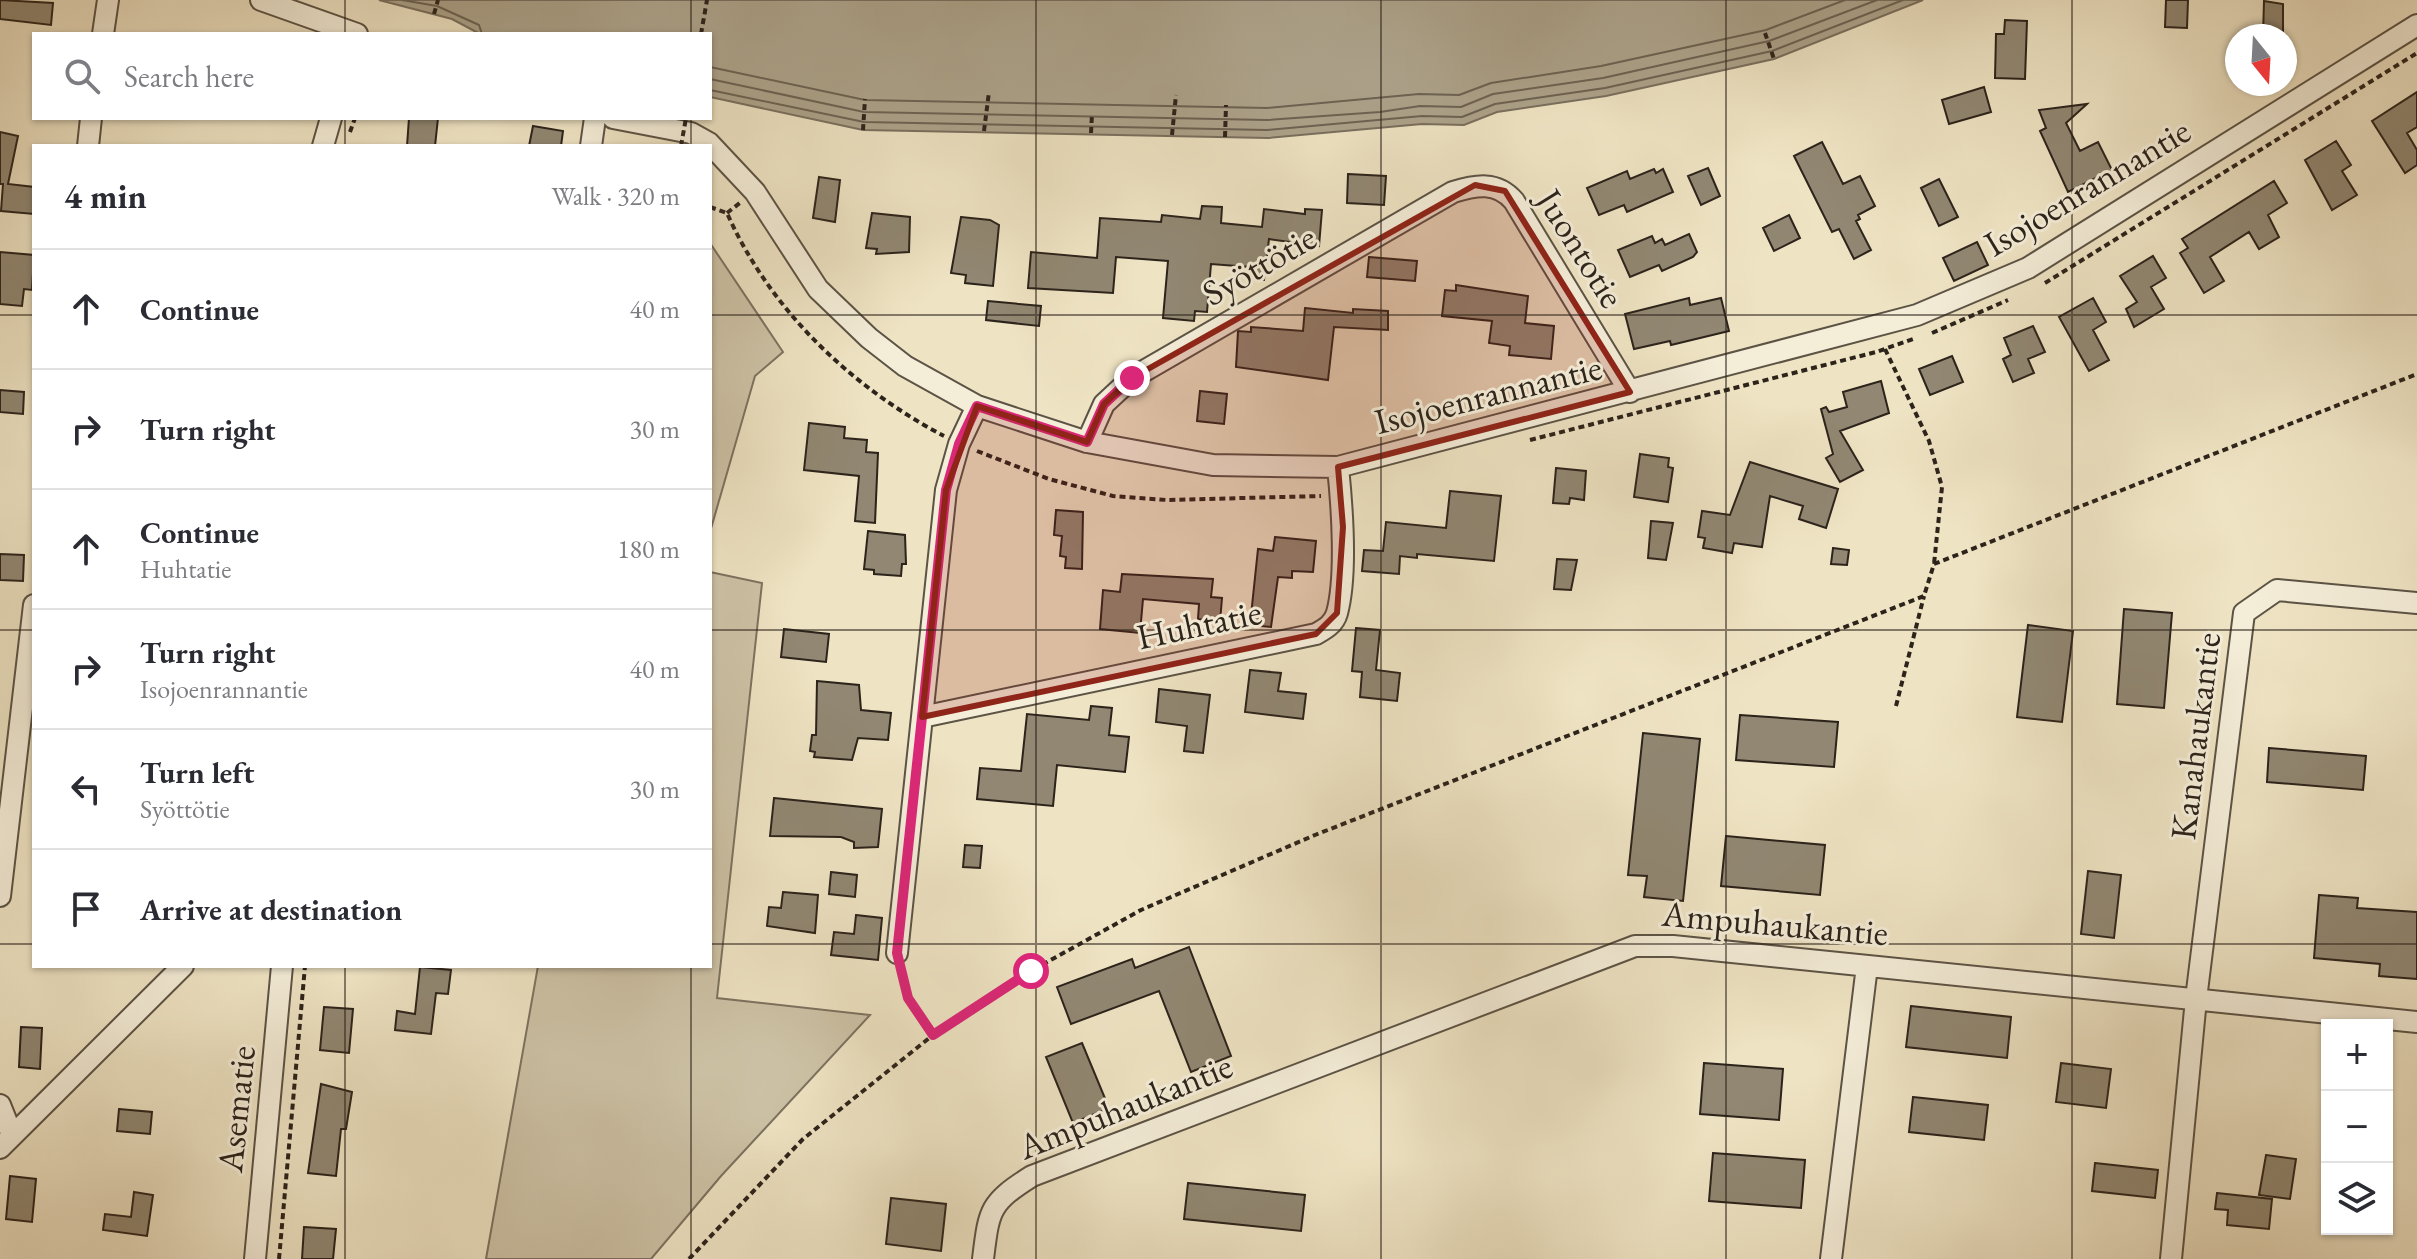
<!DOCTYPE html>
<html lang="en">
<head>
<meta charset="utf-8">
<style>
	:root { --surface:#fff; --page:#f2f2f3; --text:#2b2b33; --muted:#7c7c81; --line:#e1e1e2 }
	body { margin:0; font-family:"EB Garamond",serif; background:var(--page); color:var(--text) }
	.controls { position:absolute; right:24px; bottom:24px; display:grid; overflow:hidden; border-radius:0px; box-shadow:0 2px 6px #0004 }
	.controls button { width:72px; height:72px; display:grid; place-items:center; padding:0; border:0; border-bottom:2px solid var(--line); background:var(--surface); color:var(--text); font:40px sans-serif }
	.compass { position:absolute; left:2225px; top:24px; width:72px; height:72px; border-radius:50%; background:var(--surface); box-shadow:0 2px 6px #0004; rotate:162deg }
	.stop { position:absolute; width:24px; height:24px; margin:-18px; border:6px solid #db2777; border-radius:50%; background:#fff }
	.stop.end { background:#db2777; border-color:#fff; box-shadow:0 2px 8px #0008 }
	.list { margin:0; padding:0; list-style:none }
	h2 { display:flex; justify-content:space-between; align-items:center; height:104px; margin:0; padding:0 32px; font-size:34px }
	h2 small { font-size:26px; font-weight:400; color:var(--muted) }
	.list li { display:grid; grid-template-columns:52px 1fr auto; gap:24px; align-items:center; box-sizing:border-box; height:120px; padding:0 32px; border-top:2px solid var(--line) }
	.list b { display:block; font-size:30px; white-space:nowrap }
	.list p { margin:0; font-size:26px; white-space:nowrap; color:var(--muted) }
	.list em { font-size:26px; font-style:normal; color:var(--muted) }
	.icon { flex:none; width:44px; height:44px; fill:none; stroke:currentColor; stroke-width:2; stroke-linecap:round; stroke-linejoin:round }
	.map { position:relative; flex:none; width:2417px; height:1259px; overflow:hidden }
	.search { position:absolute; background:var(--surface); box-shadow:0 2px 6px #0004; left:32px; top:32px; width:680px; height:88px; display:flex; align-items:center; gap:20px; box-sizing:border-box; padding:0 28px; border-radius:0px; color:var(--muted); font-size:30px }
	.panel { position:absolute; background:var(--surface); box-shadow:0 2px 6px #0004; left:32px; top:144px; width:680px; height:824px; border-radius:0px }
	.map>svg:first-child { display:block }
	.green { fill:#cdc2a6; stroke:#7c7260; stroke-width:2 }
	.water { fill:#aca28a; stroke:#796f5e; stroke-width:2 }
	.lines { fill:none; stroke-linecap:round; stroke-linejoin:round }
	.shore { stroke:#6c6252; stroke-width:2 }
	.building { fill:#918772; stroke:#2c231b; stroke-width:2 }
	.minor-casing { stroke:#5c5345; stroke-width:24 }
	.path { stroke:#2c231b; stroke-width:4; stroke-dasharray:6 4; stroke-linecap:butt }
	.minor { stroke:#f4edd8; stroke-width:20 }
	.path-bridge { stroke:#2c231b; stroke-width:4; stroke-dasharray:6 4; stroke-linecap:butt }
	.route { stroke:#db2777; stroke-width:10 }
	.marked { fill:#8f2418; fill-opacity:0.2; stroke:#8f2418; stroke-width:6; stroke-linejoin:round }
	.grid { fill:none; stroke:#2c231b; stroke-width:2; stroke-opacity:0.55 }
	.labels { text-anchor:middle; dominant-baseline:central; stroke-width:6; stroke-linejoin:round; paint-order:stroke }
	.street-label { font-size:36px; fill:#2c231b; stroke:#f4edd8 }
</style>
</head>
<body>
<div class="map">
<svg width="2417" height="1259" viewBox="0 0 2417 1259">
	<rect width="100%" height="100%" fill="#eee3c3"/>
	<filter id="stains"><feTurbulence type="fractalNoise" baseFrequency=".0025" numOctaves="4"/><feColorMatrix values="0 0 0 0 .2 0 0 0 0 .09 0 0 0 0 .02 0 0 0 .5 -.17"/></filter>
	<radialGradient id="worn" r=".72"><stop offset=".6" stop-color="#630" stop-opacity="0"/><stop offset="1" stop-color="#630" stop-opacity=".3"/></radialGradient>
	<path class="green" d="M710 243 783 352 755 376 710 532Z
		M710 572 762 583 717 998 870 1015 721 1176 651 1259H486L538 966H710Z"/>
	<path class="water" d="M379 0H1923L1774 59 1606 96 1497 112 1464 125 1422 124 1268 138 863 130 710 97V34H480L452 19Z"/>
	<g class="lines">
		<path class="shore" d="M402 0 437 6 479 25 482 34
			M710 67 865 100 1267 108 1419 94 1459 95 1491 83 1601 66 1766 30 1845 0
			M710 79 864 112 1267 120 1380 112 1420 106 1461 107 1493 94 1603 78 1769 41 1877 0
			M710 90 864 122 1267 130 1422 116 1462 117 1495 104 1605 88 1772 51 1903 0"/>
	</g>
	<path class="building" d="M0 0 53 3 51 25 0 19Z
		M2166 0H2188L2187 28 2165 27Z
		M2264 1 2283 4V36H2263Z
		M2005 20 2027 21 2025 79 1995 78 1996 34H2004Z
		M1984 87 1991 112 1949 124 1942 100Z
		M2417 92V127L2407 133 2417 150V165L2405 173 2372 121Z
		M2087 104 2066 123 2080 151 2098 142 2112 170 2068 192 2040 131 2046 128 2039 110Z
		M409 118H438L435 146H407Z
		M533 126 563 131 561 146H529Z
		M0 132 18 136 8 184 34 187V214L1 211 3 184H0Z
		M2336 141 2351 165 2342 171 2357 195 2332 210 2305 160Z
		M1822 142 1843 184 1860 176 1875 206 1858 215 1860 219 1856 221 1871 250 1854 259 1839 229 1832 232 1794 156Z
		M1708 168 1720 196 1701 205 1688 176Z
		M1654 169 1656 173 1663 169 1673 192 1627 212 1624 205 1599 215 1587 188 1627 171 1630 179Z
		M1348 174 1386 176 1384 205 1347 203Z
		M819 177 840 180 835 222 813 218Z
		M1939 179 1958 217 1939 226 1921 188Z
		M2274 181 2287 203 2268 215 2279 237 2259 249 2249 232 2210 257 2224 281 2204 293 2180 253 2188 248 2182 239Z
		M1202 206 1222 207 1221 223 1262 227 1264 209 1305 214V209L1322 210 1319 246 1269 239 1264 280 1249 278 1250 267 1211 264 1207 312 1195 311 1194 321 1163 318 1168 261 1116 257 1113 293 1028 288 1031 252 1097 258 1100 218 1161 222 1162 215 1200 219Z
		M872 213 910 217 909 252 876 254 877 249 866 248Z
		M1789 215 1800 238 1774 251 1763 228Z
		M961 217 990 220 999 225 993 286 965 283 966 275 951 273Z
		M1689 234 1697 252 1693 257 1662 271 1659 265 1630 277 1618 250 1652 236 1655 243 1662 239 1665 245Z
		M1977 242 1988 265 1954 281 1943 258Z
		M0 252 34 255 32 290 24 289 22 306 0 304Z
		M2153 256 2166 278 2151 287 2164 309 2134 327 2126 309 2137 302 2120 276Z
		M1369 257 1417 261 1415 281 1367 277Z
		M1456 285 1528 296 1525 323 1554 326 1551 359 1509 355 1510 346 1489 343 1492 321 1442 316 1445 290 1456 291Z
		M1689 298 1690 305 1721 298 1729 331 1671 345 1670 341 1634 349 1625 314Z
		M2093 298 2106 322 2093 330 2109 360 2089 371 2059 317Z
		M988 301 1041 306 1039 326 986 320Z
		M1305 308 1353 313V309L1388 311V330L1334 327 1328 380 1236 367 1238 331 1251 332V327L1303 331Z
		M2033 326 2045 352 2028 359 2034 373 2013 382 2003 359 2011 355 2004 338Z
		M1952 356 1963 382 1930 395 1919 369Z
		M1881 381 1889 413 1840 431 1863 470 1840 482 1826 458 1833 454 1821 409 1826 407 1829 412 1847 407 1843 392Z
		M0 390 24 392 23 414 0 412Z
		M1200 391 1227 394 1224 424 1197 421Z
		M809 423 845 427 844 438 867 440 866 452 878 453 875 523 855 521 859 476 804 470Z
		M1640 454 1669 458 1668 467 1673 468 1668 502 1634 497Z
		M1750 462 1838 489 1826 528 1799 519 1803 506 1770 496 1762 547 1734 543 1732 553 1703 548 1705 538 1698 537 1702 511 1730 515Z
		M1556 468 1586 471 1584 500 1570 498 1569 504 1553 503Z
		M1450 491 1501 496 1494 561 1417 554V558L1400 556 1399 574 1362 571 1364 550 1383 551 1386 522 1446 528Z
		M1056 510 1083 512 1082 569 1065 568 1066 557 1060 556 1062 536 1054 535Z
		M1651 521 1673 523 1666 560 1648 558Z
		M868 531 905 535 906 564H902L901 576 874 574V570L864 569Z
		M1275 537 1316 541 1313 572 1292 571V578L1278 577 1271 627 1250 625 1258 549 1273 551Z
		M1833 548 1849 550 1847 565 1831 564Z
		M0 554 24 555 23 581 0 580Z
		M1557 559 1577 560 1571 590 1554 589Z
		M1122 574 1213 579 1211 597 1222 598 1220 622 1198 619 1199 604 1143 599 1140 633 1100 629 1103 590 1120 592Z
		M2124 609 2172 613 2164 708 2117 704Z
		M2028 625 2073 631 2062 722 2017 717Z
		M1356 628 1380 630 1376 670 1400 673 1397 701 1360 697 1362 672 1352 671Z
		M784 629 829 634 826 662 781 657Z
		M1250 670 1281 673 1278 691 1306 694 1303 719 1245 712Z
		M817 681 859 685 861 710 891 713 888 740 858 738 852 760 814 757 815 752 810 751 812 735H816Z
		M1159 689 1210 695 1203 753 1184 751 1187 726 1156 722Z
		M1091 706 1112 708 1109 735 1129 737 1125 772 1057 765 1053 806 977 799 980 768 1021 771 1027 714 1089 720Z
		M1740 715 1838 722 1834 767 1736 760Z
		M1643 733 1700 739 1683 901 1644 897 1647 876 1628 875Z
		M2269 748 2366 756 2363 790 2267 782Z
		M774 798 882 809 878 847 854 848V842L841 837 770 836Z
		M1726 836 1825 845 1820 895 1721 886Z
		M965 845 982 846 980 868 963 867Z
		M2088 871 2121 875 2114 938 2081 934Z
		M831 872 857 875 855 897 829 894Z
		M783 892 818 895 815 933 767 926 769 907 781 908Z
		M2319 895 2358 898 2357 908 2417 912V979L2379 976 2380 964 2314 958Z
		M856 915 882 918 878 960 831 955 834 932 854 934Z
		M1189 947 1231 1056 1191 1072 1159 991 1071 1024 1057 987 1132 959 1135 968Z
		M420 967 451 970 448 994 436 993 431 1034 395 1030 397 1011 415 1014Z
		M1911 1006 2011 1017 2007 1058 1906 1047Z
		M324 1007 353 1009 349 1053 320 1050Z
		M21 1027 42 1028 40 1069 19 1067Z
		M1082 1043 1109 1108 1073 1123 1046 1057Z
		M1704 1063 1783 1069 1779 1120 1700 1114Z
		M2061 1063 2111 1069 2106 1108 2056 1102Z
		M321 1084 352 1092 346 1129H341L336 1176 308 1173Z
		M1913 1097 1988 1105 1984 1140 1909 1132Z
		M119 1109 152 1112 150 1134 117 1131Z
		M1713 1153 1805 1160 1801 1208 1709 1201Z
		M2266 1155 2296 1159 2290 1199 2259 1195Z
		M2095 1163 2158 1170 2155 1198 2092 1191Z
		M10 1176 36 1179 32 1222 6 1219Z
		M1188 1183 1305 1195 1301 1231 1184 1219Z
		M134 1192 153 1195 147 1236 103 1230 105 1214 131 1217Z
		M2217 1193 2272 1199 2269 1229 2227 1225 2228 1210 2215 1209Z
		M891 1198 946 1204 941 1251 886 1244Z
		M304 1227 336 1229 333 1259H302Z"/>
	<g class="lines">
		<defs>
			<path id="minor" d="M261 0 357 34
				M103 34 108 0
				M613 118 691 133 709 143 755 192 818 289 869 338 905 366 977 406 1087 442 1213 465 1338 467 1917 315 2028 268 2417 25
				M88 146 91 118
				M323 146 331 118
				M591 146 595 118
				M1087 442 1104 404 1132 378 1453 192C1476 185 1497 181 1514 201L1630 392
				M922 717 1316 634C1325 629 1334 624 1337 613 1347 576 1342 506 1338 467
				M0 896 34 605
				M897 953 946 490 959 444 977 406
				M0 1105 12 1135
				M0 1148 183 966
				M255 1259 282 966
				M983 1259C989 1210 989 1203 1032 1176L1635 946H1673L2417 1022
				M1831 1259 1867 966
				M2171 1259 2196 999 2244 613 2277 590 2417 603"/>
		</defs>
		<use href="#minor" class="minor-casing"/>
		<path class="path" d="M434 14 438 0
			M1765 33 1774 59
			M701 34 707 0
			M863 130 865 99
			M984 131 989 92
			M350 132 355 118
			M1091 133 1092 114
			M1172 135 1176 95
			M1225 137 1226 105
			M710 207 727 213C770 310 851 387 944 436
			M727 213 741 202
			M2045 283 2417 53
			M1932 333 2008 300
			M1885 349 1929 441 1942 487 1934 564
			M1530 440 1876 352 1916 338
			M977 451 1049 479 1113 496 1167 500 1321 496
			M1896 706 1924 596
			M933 1035 1031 971 1141 910 1315 835 1924 596 1934 564 2417 374
			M279 1259 305 966
			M689 1259 803 1139 933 1035 908 998 901 971"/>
		<use href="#minor" class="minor"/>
		<path class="path-bridge" d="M681 146 686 118"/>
	</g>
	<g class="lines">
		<path class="route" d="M1031 971 933 1035 908 998 897 953 946 490 959 444 977 406 1087 442 1104 404 1132 378"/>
	</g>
	<path class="marked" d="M1475 185 1505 191 1630 392 1338 467 1343 527 1337 613 1316 634 922 717 946 490 977 406 1087 442 1104 404 1132 378Z"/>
	<path class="grid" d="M345 0V34M691 0V34M1036 0V1259M1381 0V1259M1726 0V1259M2072 0V1259M345 118V146M691 118V146M0 315H34M710 315H2417M0 630H34M710 630H2417M0 944H34M710 944H2417M345 966V1259M691 966V1259"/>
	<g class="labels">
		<g class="street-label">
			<text transform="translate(2087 187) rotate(-31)">Isojoenrannantie</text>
			<text transform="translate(1581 248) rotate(58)">Juontotie</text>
			<text transform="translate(1259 265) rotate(-30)">Syöttötie</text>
			<text transform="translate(1488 394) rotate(-14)">Isojoenrannantie</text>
			<text transform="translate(1199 624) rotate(-12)">Huhtatie</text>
			<text transform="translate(2195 736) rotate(-83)">Kanahaukantie</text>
			<text transform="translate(1775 923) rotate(5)">Ampuhaukantie</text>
			<text transform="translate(1125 1106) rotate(-22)">Ampuhaukantie</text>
			<text transform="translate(236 1109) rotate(-84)">Asematie</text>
		</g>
	</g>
	<rect width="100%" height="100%" filter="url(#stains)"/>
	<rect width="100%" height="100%" fill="url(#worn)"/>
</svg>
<div class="controls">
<button>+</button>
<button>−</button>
<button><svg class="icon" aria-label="layers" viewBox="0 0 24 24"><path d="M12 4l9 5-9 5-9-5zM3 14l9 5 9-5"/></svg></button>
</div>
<svg class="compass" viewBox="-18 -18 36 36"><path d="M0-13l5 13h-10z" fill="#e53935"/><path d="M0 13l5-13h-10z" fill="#7c7c81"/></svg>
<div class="stop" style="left:1031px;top:971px"></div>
<div class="stop end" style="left:1132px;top:378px"></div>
<div class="search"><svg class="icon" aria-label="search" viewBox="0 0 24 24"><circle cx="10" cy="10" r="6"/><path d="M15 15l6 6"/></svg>Search here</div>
<section class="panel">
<h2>4 min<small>Walk · 320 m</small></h2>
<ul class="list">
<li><svg class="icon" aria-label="ahead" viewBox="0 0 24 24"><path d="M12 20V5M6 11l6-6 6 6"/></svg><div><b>Continue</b></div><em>40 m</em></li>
<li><svg class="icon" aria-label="right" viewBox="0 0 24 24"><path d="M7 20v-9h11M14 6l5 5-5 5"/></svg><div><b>Turn right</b></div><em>30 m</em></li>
<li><svg class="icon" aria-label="ahead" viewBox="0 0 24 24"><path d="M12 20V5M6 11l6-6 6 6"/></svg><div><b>Continue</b><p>Huhtatie</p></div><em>180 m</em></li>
<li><svg class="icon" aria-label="right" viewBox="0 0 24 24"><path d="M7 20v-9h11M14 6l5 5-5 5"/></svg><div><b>Turn right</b><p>Isojoenrannantie</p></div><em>40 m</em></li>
<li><svg class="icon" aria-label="left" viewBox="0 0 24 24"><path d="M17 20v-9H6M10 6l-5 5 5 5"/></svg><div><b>Turn left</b><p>Syöttötie</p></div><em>30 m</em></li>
<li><svg class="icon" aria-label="arrive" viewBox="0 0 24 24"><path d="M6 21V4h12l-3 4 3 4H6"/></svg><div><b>Arrive at destination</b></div></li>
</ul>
</section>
</div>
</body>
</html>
